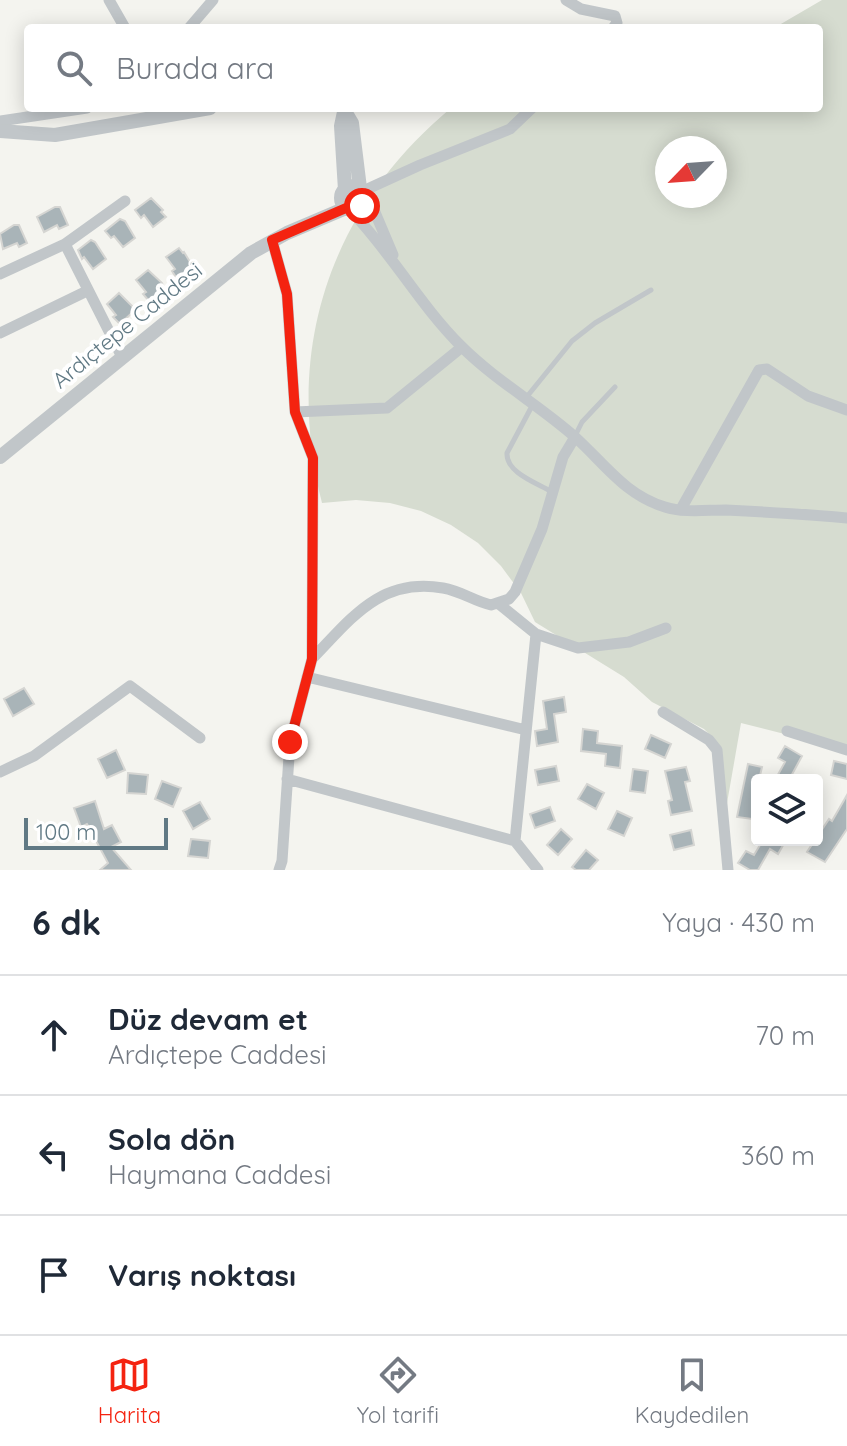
<!DOCTYPE html>
<html lang="tr">
<head>
<meta charset="utf-8">
<style>
	:root { --surface:#fff; --page:#f6f6f7; --text:#1f2937; --muted:#747a83; --line:#e0e1e3; --accent:#f42310 }
	body { margin:0; font-family:Quicksand,sans-serif; background:var(--page); color:var(--text) }
	.controls { position:absolute; right:24px; bottom:24px; display:grid; overflow:hidden; border-radius:8px; box-shadow:0 4px 20px #0003 }
	.controls button { width:72px; height:72px; display:grid; place-items:center; padding:0; border:0; border-bottom:2px solid var(--line); background:var(--surface); color:var(--text); font:40px sans-serif }
	.compass { position:absolute; left:655px; top:136px; width:72px; height:72px; border-radius:50%; background:var(--surface); box-shadow:0 4px 20px #0003; rotate:245deg }
	.scale { position:absolute; left:24px; bottom:20px; width:144px; box-sizing:border-box; padding-left:8px; border:4px solid #607984; border-top:0; font-size:22px; line-height:28px; white-space:nowrap; color:#607984; -webkit-text-stroke:6px #fff; paint-order:stroke }
	.stop { position:absolute; width:24px; height:24px; margin:-18px; border:6px solid #f42310; border-radius:50%; background:#fff }
	.stop.end { background:#f42310; border-color:#fff; box-shadow:0 2px 8px #0008 }
	.list { margin:0; padding:0; list-style:none }
	h2 { display:flex; justify-content:space-between; align-items:center; height:104px; margin:0; padding:0 32px; font-size:34px }
	h2 small { font-size:26px; font-weight:400; color:var(--muted) }
	.list li { display:grid; grid-template-columns:52px 1fr auto; gap:24px; align-items:center; box-sizing:border-box; height:120px; padding:0 32px; border-top:2px solid var(--line) }
	.list b { display:block; font-size:30px; white-space:nowrap }
	.list p { margin:0; font-size:26px; white-space:nowrap; color:var(--muted) }
	.list em { font-size:26px; font-style:normal; color:var(--muted) }
	.icon { flex:none; width:44px; height:44px; fill:none; stroke:currentColor; stroke-width:2; stroke-linecap:round; stroke-linejoin:round }
	.map { position:relative; flex:none; width:847px; height:870px; overflow:hidden }
	.search { position:absolute; background:var(--surface); box-shadow:0 4px 20px #0003; left:24px; right:24px; top:24px; height:88px; display:flex; align-items:center; gap:20px; box-sizing:border-box; padding:0 28px; border-radius:8px; color:var(--muted); font-size:30px }
	.sheet { height:464px; background:var(--surface) }
	nav { display:flex; justify-content:space-around; align-items:center; box-sizing:border-box; height:112px; border-top:2px solid var(--line); background:var(--surface); font-size:22px; color:var(--muted) }
	nav a { display:grid; justify-items:center; gap:4px }
	nav .on { color:var(--accent) }
	.map>svg:first-child { display:block }
	.green { fill:#d6dcd0; fill-rule:evenodd }
	.building { fill:#a9b4b8; stroke:#d5d5d2; stroke-width:2 }
	.lines { fill:none; stroke-linecap:round; stroke-linejoin:round }
	.service { stroke:#c1c6c9; stroke-width:5 }
	.minor { stroke:#c1c6c9; stroke-width:11 }
	.tertiary { stroke:#c1c6c9; stroke-width:14 }
	.route { stroke:#f42310; stroke-width:10 }
	.labels { text-anchor:middle; dominant-baseline:central; stroke-width:8; stroke-linejoin:round; paint-order:stroke }
	.street-label { font-size:22px; fill:#607984; stroke:#fff }
</style>
</head>
<body>
<div class="map">
<svg width="847" height="870" viewBox="0 0 847 870">
	<rect width="100%" height="100%" fill="#f4f4ef"/>
	<path class="green" d="M822 0H847V750L741 723 726 809 708 733 704 729 652 702 624 677 535 622 521 593 501 566 478 543 451 525 421 511 390 503 356 500 322 503C283 349 330 209 451 108H819V28H774ZM667 148H715V196H667Z"/>
	<path class="building" d="M151 198 163 210 161 212 166 217 153 227 144 215 141 218 135 210Z
		M55 207H60L68 225 59 229 57 225 44 232 37 217Z
		M120 219 125 221 135 238 123 247 114 236 111 238 105 231Z
		M14 225H19L27 243 19 247 17 243 3 249 0 234Z
		M91 240 95 242 106 259 93 269 84 257 82 259 78 250Z
		M179 248 183 253 184 252 193 267 177 279 172 271 175 269 166 257Z
		M148 270 162 283 164 288 149 301 143 294 146 292 136 280Z
		M119 293 133 307 134 311 120 324 113 317 116 315 107 304Z
		M24 688 34 704 13 716 4 699Z
		M564 697 566 712 554 714 558 742 537 746 535 731 547 729 543 701Z
		M583 729 598 731 597 743 622 746 620 768 605 766 606 754 581 751Z
		M651 735 671 744 665 758 645 749Z
		M785 746 802 756 789 780H775L785 762 778 758Z
		M116 750 125 770 107 778 98 759Z
		M834 761 847 764V779L831 775Z
		M748 764 762 767 759 780H757L752 819 737 817Z
		M556 766 559 781 538 785 535 770Z
		M686 767 690 781 685 782 692 811 671 815 668 801 672 800 665 771Z
		M633 769 648 771 645 793 630 791Z
		M128 773 148 775 146 794 127 793Z
		M162 781 181 788 173 807 155 799Z
		M587 784 604 793 596 809 578 799Z
		M847 795V829L825 862 807 852 829 819 832 821Z
		M95 801 104 829 112 825 121 842 111 847 131 870H100L108 863 87 824 81 827 74 808Z
		M200 802 210 819 193 829 183 811Z
		M550 807 555 821 535 828 530 814Z
		M617 811 632 818 624 836 608 829Z
		M561 829 572 839 558 855 547 845Z
		M691 830 694 845 674 850 670 835Z
		M191 839 210 841 208 858 188 856Z
		M763 840H786L778 854 770 849 758 870H750L738 863 746 851 754 855Z
		M586 850 598 860 589 870H576L572 867Z"/>
	<g class="lines">
		<path class="service" d="M525 399 572 341 595 323 651 290
			M532 406 507 453C506 473 537 483 552 492
			M575 436 582 422 615 387"/>
		<path class="minor" d="M109 0 125 28
			M566 0 581 9 615 16 617 23 613 28
			M189 28 213 0
			M0 121 87 108
			M363 191 420 165 510 129 532 108
			M364 195 374 210 393 255
			M350 210C391 252 419 304 461 346 496 381 539 405 575 437 605 464 625 495 665 507 683 513 707 510 726 510 766 512 806 514 847 518
			M272 240 287 294 295 412 313 458 312 659 290 742 282 861 279 870
			M0 274 65 244
			M0 333 87 291
			M122 357 65 244 125 201
			M295 412 387 408 462 347
			M681 509 759 370 767 369 808 396 847 410
			M499 604 536 634 515 841
			M536 634 578 648 629 642 666 628
			M312 659C351 619 380 577 443 588 461 591 474 601 491 605L509 599 515 592 542 529 563 457 575 437
			M307 677 526 730
			M663 712 709 740 717 750 728 870
			M787 731 847 750
			M0 772 34 756 130 686 200 738
			M287 779 515 841 538 870"/>
		<path class="tertiary" d="M343 108 352 123 360 188
			M344 112 341 126 345 190
			M0 131 55 135 210 108
			M341 198a12 12 0 1 1 24 0a12 12 0 1 1-24 0Z
			M0 457 251 253 287 233 346 208"/>
	</g>
	<g class="lines">
		<path class="route" d="M290 742 312 659 313 458 295 412 287 294 272 240 346 208 354 210 362 206"/>
	</g>
	<g class="labels">
		<g class="street-label">
			<text transform="translate(127 325) rotate(-39)">Ardıçtepe Caddesi</text>
		</g>
	</g>
</svg>
<div class="controls">
<button><svg class="icon" aria-label="layers" viewBox="0 0 24 24"><path d="M12 4l9 5-9 5-9-5zM3 14l9 5 9-5"/></svg></button>
</div>
<svg class="compass" viewBox="-18 -18 36 36"><path d="M0-13l5 13h-10z" fill="#e53935"/><path d="M0 13l5-13h-10z" fill="#747a83"/></svg>
<div class="scale">100 m</div>
<div class="stop" style="left:362px;top:206px"></div>
<div class="stop end" style="left:290px;top:742px"></div>
<div class="search"><svg class="icon" aria-label="search" viewBox="0 0 24 24"><circle cx="10" cy="10" r="6"/><path d="M15 15l6 6"/></svg>Burada ara</div>
</div>
<section class="sheet">
<h2>6 dk<small>Yaya · 430 m</small></h2>
<ul class="list">
<li><svg class="icon" aria-label="ahead" viewBox="0 0 24 24"><path d="M12 20V5M6 11l6-6 6 6"/></svg><div><b>Düz devam et</b><p>Ardıçtepe Caddesi</p></div><em>70 m</em></li>
<li><svg class="icon" aria-label="left" viewBox="0 0 24 24"><path d="M17 20v-9H6M10 6l-5 5 5 5"/></svg><div><b>Sola dön</b><p>Haymana Caddesi</p></div><em>360 m</em></li>
<li><svg class="icon" aria-label="arrive" viewBox="0 0 24 24"><path d="M6 21V4h12l-3 4 3 4H6"/></svg><div><b>Varış noktası</b></div></li>
</ul>
</section>
<nav>
<a class="on"><svg class="icon" aria-label="map" viewBox="0 0 24 24"><path d="M3 6l6-2 6 2 6-2v14l-6 2-6-2-6 2zM9 4v14M15 6v14"/></svg>Harita</a>
<a><svg class="icon" aria-label="directions" viewBox="0 0 24 24"><path d="M12 3l9 9-9 9-9-9zM9 14v-3h6M13 9l2 2-2 2"/></svg>Yol tarifi</a>
<a><svg class="icon" aria-label="saved" viewBox="0 0 24 24"><path d="M7 4h10v16l-5-4-5 4z"/></svg>Kaydedilen</a>
</nav>
</body>
</html>
